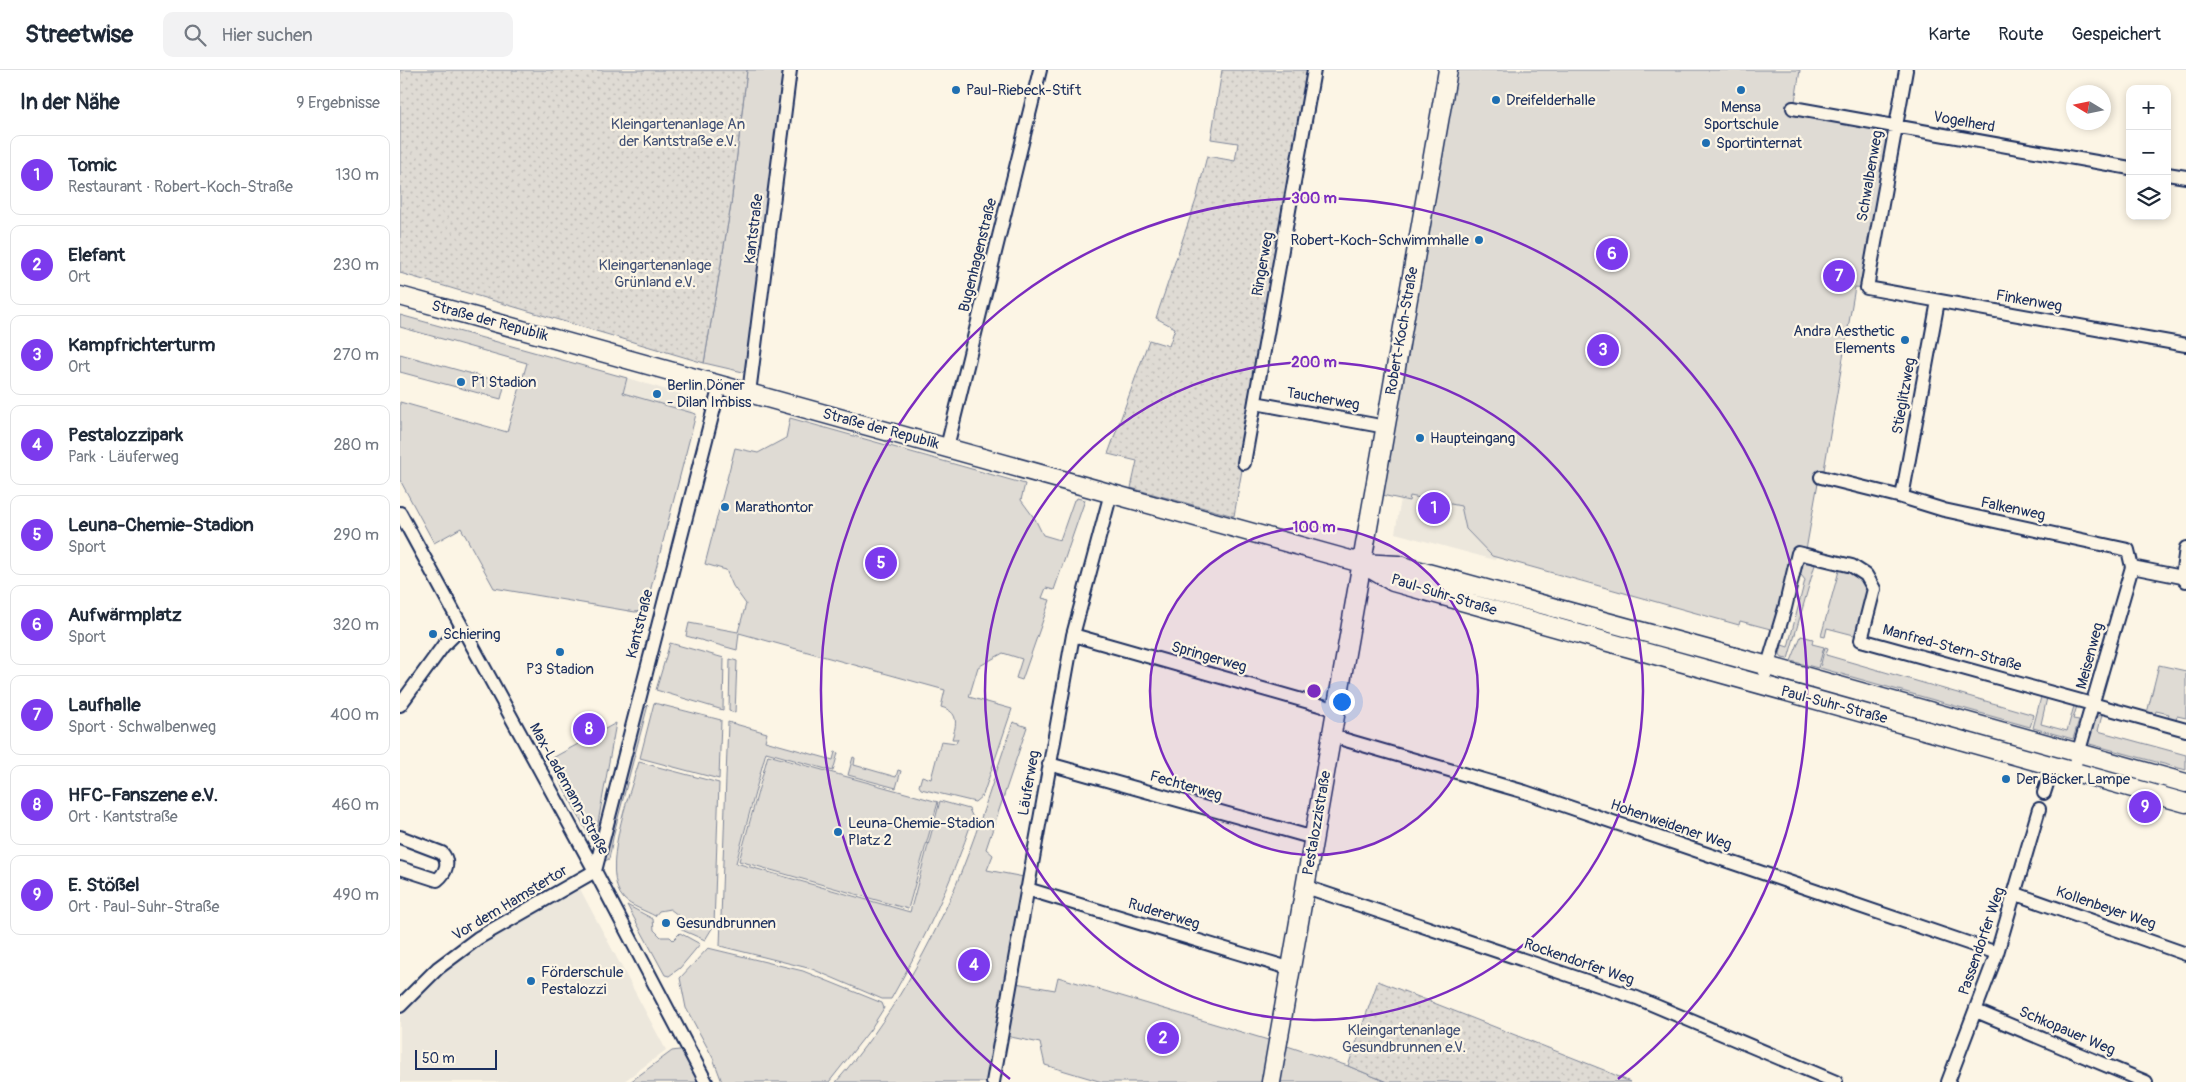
<!DOCTYPE html>
<html lang="de">
<head>
<meta charset="utf-8">
<style>
	:root { --surface:#fff; --page:#f2f2f3; --text:#1f2937; --muted:#747a83; --line:#e0e1e3; --accent:#7c3aed }
	body { margin:0; font-family:Pangolin,sans-serif; background:var(--page); color:var(--text) }
	.controls { position:absolute; right:15px; top:15px; display:grid; overflow:hidden; border-radius:10px; box-shadow:0 2px 8px #0003 }
	.controls button { width:45px; height:45px; display:grid; place-items:center; padding:0; border:0; border-bottom:1px solid var(--line); background:var(--surface); color:var(--text); font:25px sans-serif }
	.compass { position:absolute; left:1666px; top:15px; width:45px; height:45px; border-radius:50%; background:var(--surface); box-shadow:0 2px 8px #0003; rotate:280deg }
	.scale { position:absolute; left:15px; bottom:12px; width:82px; box-sizing:border-box; padding-left:5px; border:2px solid #1b2f5e; border-top:0; font-size:14px; line-height:18px; white-space:nowrap; color:#1b2f5e; -webkit-text-stroke:4px #fcf5e5; paint-order:stroke }
	.you { position:absolute; left:941px; top:631px; width:18px; height:18px; margin:-12px; border:4px solid #fff; border-radius:50%; background:#1a73e8; box-shadow:0 0 0 8px #1a73e833 }
	.badge { display:grid; place-items:center; width:32px; height:32px; border-radius:50%; background:var(--accent); color:#fff; font-size:16px; font-weight:700 }
	.pin { position:absolute; translate:-50% -50%; border:2px solid #fff; box-shadow:0 1px 5px #0006 }
	.list { margin:0; padding:0; list-style:none }
	h2 { display:flex; justify-content:space-between; align-items:center; height:65px; margin:0; padding:0 20px; font-size:21px }
	h2 small { font-size:16px; font-weight:400; color:var(--muted) }
	.list li { display:grid; grid-template-columns:32px 1fr auto; gap:15px; align-items:center; box-sizing:border-box; height:80px; margin:0 10px 10px; padding:0 10px; border:1px solid var(--line); border-radius:10px }
	.list b { display:block; font-size:19px; white-space:nowrap }
	.list p { margin:0; font-size:16px; white-space:nowrap; color:var(--muted) }
	.list em { font-size:16px; font-style:normal; color:var(--muted) }
	.icon { flex:none; width:28px; height:28px; fill:none; stroke:currentColor; stroke-width:2; stroke-linecap:round; stroke-linejoin:round }
	.map { position:relative; flex:none; width:1786px; height:1012px; overflow:hidden }
	header { display:flex; align-items:center; gap:30px; box-sizing:border-box; height:70px; padding:0 25px; background:var(--surface); border-bottom:1px solid var(--line) }
	header strong { font-size:24px }
	nav { display:flex; gap:28px; margin-inline-start:auto; font-size:18px }
	.search { width:350px; height:45px; background:var(--page); display:flex; align-items:center; gap:12px; box-sizing:border-box; padding:0 18px; border-radius:10px; color:var(--muted); font-size:19px }
	main { display:flex }
	aside { flex:1; background:var(--surface) }
	.map>svg:first-child { display:block }
	.built { fill:#ece7dc }
	.green { fill:#dfdbd4; stroke:#7d8599 }
	.garden { fill:url(#garden-dots); stroke:#7d8599 }
	.lines { fill:none; stroke-linecap:round; stroke-linejoin:round }
	.street-casing { stroke:#1b2f5e; stroke-width:16 }
	.secondary-casing { stroke:#1b2f5e; stroke-width:21 }
	.street { stroke:#fcf5e5; stroke-width:12 }
	.secondary { stroke:#fcf5e5; stroke-width:18 }
	.ring { fill:none; stroke:#7b2cbf; stroke-width:2.5 }
	.poi-dot { fill:#1f6fb2; stroke:#fcf5e5; stroke-width:2 }
	.labels { text-anchor:middle; dominant-baseline:central; stroke-width:4.5; stroke-linejoin:round; paint-order:stroke }
	.poi-label { font-size:15px; fill:#1b2f5e; stroke:#fcf5e5; text-anchor:start }
	.street-label { font-size:15px; fill:#1b2f5e; stroke:#fcf5e5 }
	.park-label { font-size:15px; fill:#425176; stroke:#fcf5e5 }
	.centre { fill:#7b2cbf; stroke:#fcf5e5; stroke-width:2.5 }
	.ring-label { font-size:15px; text-anchor:middle; font-weight:bold; fill:#7b2cbf; stroke:#fcf5e5; stroke-width:4.5; stroke-linejoin:round; paint-order:stroke }
</style>
</head>
<body>
<header>
<strong>Streetwise</strong>
<div class="search"><svg class="icon" aria-label="search" viewBox="0 0 24 24"><circle cx="10" cy="10" r="6"/><path d="M15 15l6 6"/></svg>Hier suchen</div>
<nav><a>Karte</a><a>Route</a><a>Gespeichert</a></nav>
</header>
<main>
<aside>
<h2>In der Nähe<small>9 Ergebnisse</small></h2>
<ul class="list">
<li><span class="badge">1</span><div><b>Tomic</b><p>Restaurant · Robert-Koch-Straße</p></div><em>130 m</em></li>
<li><span class="badge">2</span><div><b>Elefant</b><p>Ort</p></div><em>230 m</em></li>
<li><span class="badge">3</span><div><b>Kampfrichterturm</b><p>Ort</p></div><em>270 m</em></li>
<li><span class="badge">4</span><div><b>Pestalozzipark</b><p>Park · Läuferweg</p></div><em>280 m</em></li>
<li><span class="badge">5</span><div><b>Leuna-Chemie-Stadion</b><p>Sport</p></div><em>290 m</em></li>
<li><span class="badge">6</span><div><b>Aufwärmplatz</b><p>Sport</p></div><em>320 m</em></li>
<li><span class="badge">7</span><div><b>Laufhalle</b><p>Sport · Schwalbenweg</p></div><em>400 m</em></li>
<li><span class="badge">8</span><div><b>HFC-Fanszene e.V.</b><p>Ort · Kantstraße</p></div><em>460 m</em></li>
<li><span class="badge">9</span><div><b>E. Stößel</b><p>Ort · Paul-Suhr-Straße</p></div><em>490 m</em></li>
</ul>
</aside>
<div class="map">
<svg width="1786" height="1012" viewBox="0 0 1786 1012">
	<defs>
		<pattern id="garden-dots" width="8" height="8" patternUnits="userSpaceOnUse" patternTransform="scale(1.25)"><rect width="8" height="8" fill="#dfdbd4"/><path d="M2 2h.1M6 6h.1" fill="none" stroke="#bfbcb8" stroke-width="1.8" stroke-linecap="round"/></pattern>
	</defs>
	<rect width="100%" height="100%" fill="#fcf5e5"/>
	<filter id="ink" filterUnits="userSpaceOnUse"><feTurbulence type="fractalNoise" baseFrequency=".02" numOctaves="2"/><feDisplacementMap in="SourceGraphic" scale="10" xChannelSelector="R" yChannelSelector="G"/><feConvolveMatrix kernelMatrix="1 2 1 2 8 2 1 2 1" color-interpolation-filters="sRGB"/></filter>
	<g filter="url(#ink)">
		<path class="built" d="M227 308 300 330V333L292 334 291 342 223 323Z
			M1010 426 1061 436 1066 459 1092 485 1096 487 1095 490 995 463 1001 429 1008 431Z
			M180 819 266 980 223 1012H0V948L24 920 42 902 92 868Z"/>
		<path class="green" d="M347 0H383L346 297 343 302 304 293 331 135Z
			M1056 0H1400L1394 38 1496 57 1467 218 1455 217 1424 400 1419 407 1406 480 1378 561 1340 551 1339 555 1092 486 1066 459 1061 436 1010 426 1009 431 982 425Z
			M0 245 227 308 223 323 296 344 245 541 235 542 94 518 61 458 34 473 0 410V332L107 362 127 293 0 257Z
			M0 284 105 313 101 329 0 302Z
			M390 348 625 414 621 430 635 449 643 465 660 470 674 430H676L677 428 685 430 654 520 646 518 642 528 650 530 622 610 616 608 622 589 603 583 578 597 569 627 612 639 583 725 575 732 521 719 519 716 522 706 531 709 541 671 556 673 558 669H552C557 653 559 642 541 637L545 620 339 563 337 580 286 566 289 553 338 562 346 534 333 516 326 500 305 494 335 378 358 383 386 368Z
			M1411 490 1416 491 1388 589 1382 588 1380 584 1382 575 1388 577 1405 510 1398 501 1401 494Z
			M1440 497 1452 501 1471 517 1460 561 1454 565 1427 558 1425 567 1421 566Z
			M1401 566 1413 569 1412 574 1424 577 1418 598 1391 591Z
			M270 573 324 588 323 640 256 620Z
			M1425 577 1428 578 1426 585 1634 645 1630 657 1420 598Z
			M330 589 337 591 335 643 329 641Z
			M1759 595 1786 601V648L1777 646 1775 655 1766 653 1769 644 1756 641 1753 650 1746 647Z
			M1641 627 1647 628 1641 654 1667 661 1674 636H1677L1673 649 1679 650 1673 669 1633 658Z
			M254 633 321 650 319 709 240 688Z
			M248 635 214 763 209 789 205 791V781L243 640Z
			M1702 645 1698 661 1786 685V700L1686 673 1694 647Z
			M328 652 367 663 365 671 433 690 435 682 438 683 433 701 366 682 336 793 510 842 540 731 569 739 573 748C552 811 524 871 491 929H482L412 899 320 876Z
			M613 652 627 657 586 779 593 785 587 800 629 808 610 912 655 920 658 907 878 973 948 996 987 1012H702L645 995 640 973 601 965 593 1012H436C488 953 533 874 562 800 581 752 596 701 613 652Z
			M216 653 194 775 149 690Z
			M368 685 538 732 508 839 339 791Z
			M453 687 455 688 454 695 496 707 498 700 501 701 496 718 448 705Z
			M239 692 319 713 314 855 305 870 282 860 284 849 280 851 278 845 270 839 259 841 255 846C246 841 231 836 224 829 199 803 230 723 239 692Z
			M227 835 253 849 254 860 261 867H270L273 870 280 863 300 874 280 898 269 906 265 905Z
			M308 878 403 901 482 933 484 938 470 960 429 1012H322L313 988 286 938 280 908Z
			M279 980 286 983 300 1012H230L272 981Z"/>
		<path class="garden" d="M0 0H347L331 135 304 293 0 203Z
			M822 0H911L834 446 731 418 737 391 708 384 749 270 769 276 775 258 756 248 796 130 807 86 835 91 838 73 811 69Z
			M978 911 1204 1000 1230 1012H987L948 996Z"/>
		<g class="lines">
			<defs>
				<path id="street" d="M1506 0 1467 218 1786 275
					M1393 38 1730 98
					M1767 104 1786 107
					M349 323 390 0
					M855 333 986 357
					M547 377 640 0
					M844 393 914 0
					M1421 407 1502 427 1544 440 1728 480 1732 497 1673 701
					M1502 427 1538 231
					M0 443 195 801 306 1012
					M1732 497 1782 507 1786 511
					M1782 507 1786 478
					M673 565 937 640
					M1362 615 1385 538 1398 483 1452 496 1466 505 1474 519 1461 570 1786 660
					M0 635 43 576 62 557
					M932 666 1125 722 1597 883
					M649 694 914 768
					M1644 723 1653 695
					M0 767 42 783C50 792 46 803 37 810L0 798
					M906 817 1237 928 1436 1012
					M627 819 892 899
					M1616 824 1786 884
					M0 936 38 898 78 868 195 801 320 315
					M1576 941 1746 1012
					M593 1012 673 565 711 423
					M1548 1012 1597 883 1639 739"/>
				<path id="secondary" d="M0 226 961 493 998 495 1368 596 1786 713
					M964 495 993 512 1786 733
					M871 1012 1048 0"/>
			</defs>
			<use href="#street" class="street-casing"/>
			<use href="#secondary" class="secondary-casing"/>
			<use href="#street" class="street"/>
			<use href="#secondary" class="secondary"/>
		</g>
	</g>
	<circle cx="914" cy="621" r="164" fill="#7b2cbf" fill-opacity=".12"/>
	<g class="ring">
		<circle cx="914" cy="621" r="164"/>
		<circle cx="914" cy="621" r="329"/>
		<path d="M610 1009A493 493 0 1 1 1218 1009"/>
	</g>
	<g class="poi-dot">
		<circle cx="556" cy="20" r="5"/>
		<circle cx="1341" cy="20" r="5"/>
		<circle cx="1096" cy="30" r="5"/>
		<circle cx="1306" cy="73" r="5"/>
		<circle cx="1079" cy="170" r="5"/>
		<circle cx="1505" cy="270" r="5"/>
		<circle cx="61" cy="312" r="5"/>
		<circle cx="257" cy="324" r="5"/>
		<circle cx="1020" cy="368" r="5"/>
		<circle cx="325" cy="437" r="5"/>
		<circle cx="33" cy="564" r="5"/>
		<circle cx="160" cy="582" r="5"/>
		<circle cx="1606" cy="709" r="5"/>
		<circle cx="438" cy="762" r="5"/>
		<circle cx="266" cy="853" r="5"/>
		<circle cx="131" cy="911" r="5"/>
	</g>
	<g class="labels">
		<g class="poi-label">
			<text x="566" y="20">Paul-Riebeck-Stift</text>
			<text x="1106" y="30">Dreifelderhalle</text>
			<text x="1341" y="37" text-anchor="middle">Mensa<tspan x="1341" dy="17">Sportschule</tspan></text>
			<text x="1316" y="73">Sportinternat</text>
			<text x="1069" y="170" text-anchor="end">Robert-Koch-Schwimmhalle</text>
			<text x="1495" y="261" text-anchor="end">Andra Aesthetic<tspan x="1495" dy="17">Elements</tspan></text>
			<text x="71" y="312">P1 Stadion</text>
			<text x="267" y="315">Berlin Döner<tspan x="267" dy="17">- Dilan Imbiss</tspan></text>
			<text x="1030" y="368">Haupteingang</text>
			<text x="335" y="437">Marathontor</text>
			<text x="43" y="564">Schiering</text>
			<text x="160" y="599" text-anchor="middle">P3 Stadion</text>
			<text x="1616" y="709">Der Bäcker Lampe</text>
			<text x="448" y="753">Leuna-Chemie-Stadion<tspan x="448" dy="17">Platz 2</tspan></text>
			<text x="276" y="853">Gesundbrunnen</text>
			<text x="141" y="902">Förderschule<tspan x="141" dy="17">Pestalozzi</tspan></text>
		</g>
		<g class="street-label">
			<text transform="translate(1564 52) rotate(10)">Vogelherd</text>
			<text transform="translate(1470 106) rotate(-80)">Schwalbenweg</text>
			<text transform="translate(354 159) rotate(-83)">Kantstraße</text>
			<text transform="translate(578 185) rotate(-76)">Bugenhagenstraße</text>
			<text transform="translate(863 194) rotate(-80)">Ringerweg</text>
			<text transform="translate(1629 231) rotate(10)">Finkenweg</text>
			<text transform="translate(90 251) rotate(15)">Straße der Republik</text>
			<text transform="translate(1002 261) rotate(-80)">Robert-Koch-Straße</text>
			<text transform="translate(1504 326) rotate(-80)">Stieglitzweg</text>
			<text transform="translate(923 329) rotate(10)">Taucherweg</text>
			<text transform="translate(481 359) rotate(15)">Straße der Republik</text>
			<text transform="translate(1613 439) rotate(12)">Falkenweg</text>
			<text transform="translate(1044 525) rotate(17)">Paul-Suhr-Straße</text>
			<text transform="translate(240 554) rotate(-76)">Kantstraße</text>
			<text transform="translate(1552 578) rotate(15)">Manfred-Stern-Straße</text>
			<text transform="translate(1690 586) rotate(-75)">Meisenweg</text>
			<text transform="translate(809 587) rotate(16)">Springerweg</text>
			<text transform="translate(1434 635) rotate(15)">Paul-Suhr-Straße</text>
			<text transform="translate(629 713) rotate(-80)">Läuferweg</text>
			<text transform="translate(786 716) rotate(16)">Fechterweg</text>
			<text transform="translate(169 719) rotate(61)">Max-Lademann-Straße</text>
			<text transform="translate(917 753) rotate(-80)">Pestalozzistraße</text>
			<text transform="translate(1271 755) rotate(19)">Hohenweidener Weg</text>
			<text transform="translate(110 833) rotate(-31)">Vor dem Hamstertor</text>
			<text transform="translate(1706 838) rotate(19)">Kollenbeyer Weg</text>
			<text transform="translate(764 844) rotate(17)">Rudererweg</text>
			<text transform="translate(1582 871) rotate(-71)">Passendorfer Weg</text>
			<text transform="translate(1179 892) rotate(19)">Rockendorfer Weg</text>
			<text transform="translate(1667 961) rotate(23)">Schkopauer Weg</text>
		</g>
		<g class="park-label">
			<text x="278" y="54">Kleingartenanlage An<tspan x="278" dy="17">der Kantstraße e.V.</tspan></text>
			<text x="255" y="195">Kleingartenanlage<tspan x="255" dy="17">Grünland e.V.</tspan></text>
			<text x="1004" y="960">Kleingartenanlage<tspan x="1004" dy="17">Gesundbrunnen e.V.</tspan></text>
		</g>
	</g>
	<circle cx="914" cy="621" r="8" class="centre"/>
	<g class="ring-label">
		<text x="914" y="133">300 m</text>
		<text x="914" y="297">200 m</text>
		<text x="914" y="462">100 m</text>
	</g>
</svg>
<div class="controls">
<button>+</button>
<button>−</button>
<button><svg class="icon" aria-label="layers" viewBox="0 0 24 24"><path d="M12 4l9 5-9 5-9-5zM3 14l9 5 9-5"/></svg></button>
</div>
<svg class="compass" viewBox="-18 -18 36 36"><path d="M0-13l5 13h-10z" fill="#e53935"/><path d="M0 13l5-13h-10z" fill="#747a83"/></svg>
<div class="scale">50 m</div>
<div class="you"></div>
<div class="pin badge" style="left:1034px;top:438px">1</div>
<div class="pin badge" style="left:763px;top:968px">2</div>
<div class="pin badge" style="left:1203px;top:280px">3</div>
<div class="pin badge" style="left:574px;top:895px">4</div>
<div class="pin badge" style="left:481px;top:493px">5</div>
<div class="pin badge" style="left:1212px;top:184px">6</div>
<div class="pin badge" style="left:1439px;top:206px">7</div>
<div class="pin badge" style="left:189px;top:659px">8</div>
<div class="pin badge" style="left:1745px;top:737px">9</div>
</div>
</main>
</body>
</html>
